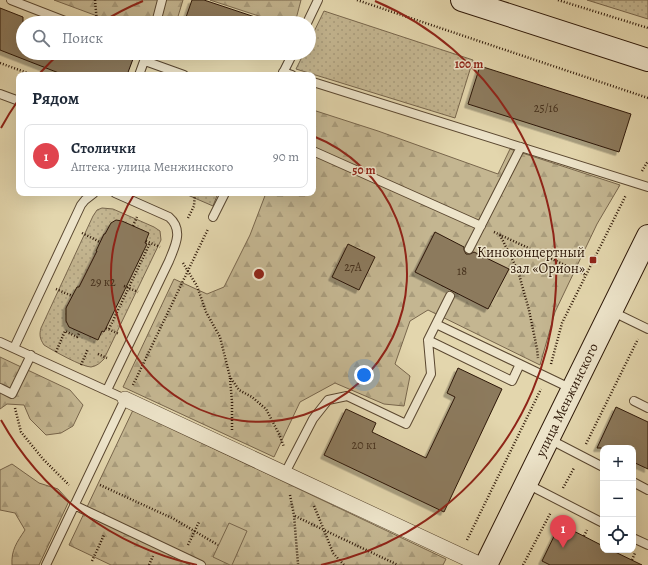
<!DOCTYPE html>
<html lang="ru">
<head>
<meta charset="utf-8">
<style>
	:root { --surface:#fff; --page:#f2f2f3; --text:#1f2937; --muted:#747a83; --line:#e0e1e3; --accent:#111827 }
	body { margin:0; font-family:Alegreya,serif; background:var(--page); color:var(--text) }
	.controls { position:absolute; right:12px; bottom:12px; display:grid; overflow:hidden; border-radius:8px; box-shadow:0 4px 16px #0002 }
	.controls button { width:36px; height:36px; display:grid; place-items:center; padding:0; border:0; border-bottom:1px solid var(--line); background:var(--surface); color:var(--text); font:20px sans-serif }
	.you { position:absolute; left:364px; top:375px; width:14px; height:14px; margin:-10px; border:3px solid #fff; border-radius:50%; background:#1a73e8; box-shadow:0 0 0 6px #1a73e833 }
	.badge { display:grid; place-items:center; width:26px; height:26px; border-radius:50%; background:var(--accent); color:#fff; font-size:13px; font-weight:700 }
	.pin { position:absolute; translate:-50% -33px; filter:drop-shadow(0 1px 2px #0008) }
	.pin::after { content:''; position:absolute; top:21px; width:14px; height:12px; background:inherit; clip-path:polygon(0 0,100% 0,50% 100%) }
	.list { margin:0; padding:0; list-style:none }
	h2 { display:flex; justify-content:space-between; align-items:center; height:52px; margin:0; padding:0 16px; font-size:17px }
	h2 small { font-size:13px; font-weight:400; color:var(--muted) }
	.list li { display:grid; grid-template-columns:26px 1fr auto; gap:12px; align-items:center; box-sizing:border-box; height:64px; margin:0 8px 8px; padding:0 8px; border:1px solid var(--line); border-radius:8px }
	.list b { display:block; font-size:15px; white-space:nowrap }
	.list p { margin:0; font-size:13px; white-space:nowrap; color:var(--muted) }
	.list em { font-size:13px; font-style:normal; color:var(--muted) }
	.icon { flex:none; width:22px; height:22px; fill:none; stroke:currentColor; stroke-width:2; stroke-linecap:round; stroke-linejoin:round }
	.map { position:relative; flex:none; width:648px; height:565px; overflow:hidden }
	.search { position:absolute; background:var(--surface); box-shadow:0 4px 16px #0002; left:16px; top:16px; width:300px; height:44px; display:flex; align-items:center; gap:10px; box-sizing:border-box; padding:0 14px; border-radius:22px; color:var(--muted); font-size:15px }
	.panel { position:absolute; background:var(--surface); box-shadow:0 4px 16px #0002; left:16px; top:72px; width:300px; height:124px; border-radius:8px }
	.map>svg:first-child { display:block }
	.grass { fill:url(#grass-dots); stroke:#78664c }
	.forest { fill:url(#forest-firs); stroke:#78664c }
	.pitch { fill:#c4b691; stroke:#78664c }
	.building { fill:#8c7a5d; stroke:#2d1707; filter:url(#shadow) }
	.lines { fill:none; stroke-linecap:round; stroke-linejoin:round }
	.lane-casing { stroke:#5a4730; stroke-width:10 }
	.street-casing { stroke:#5a4730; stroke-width:16 }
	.secondary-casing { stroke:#2d1707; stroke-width:24 }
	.path { stroke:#2d1707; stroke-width:2.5; stroke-dasharray:1 2; stroke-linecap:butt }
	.lane { stroke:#ede4ca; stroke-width:8 }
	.street { stroke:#ede4ca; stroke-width:15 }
	.secondary { stroke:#ede4ca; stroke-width:22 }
	.ring { fill:none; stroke:#8f2418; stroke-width:2 }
	.poi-dot { fill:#8f2418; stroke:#ede4ca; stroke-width:1.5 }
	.labels { text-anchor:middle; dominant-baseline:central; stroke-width:3; stroke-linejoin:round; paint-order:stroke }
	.number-label { font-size:12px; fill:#45301c }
	.poi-label { font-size:14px; fill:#2d1707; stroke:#ede4ca; text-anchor:end }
	.street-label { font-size:14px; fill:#2d1707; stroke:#ede4ca }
	.centre { fill:#8f2418; stroke:#ede4ca; stroke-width:2 }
	.ring-label { font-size:12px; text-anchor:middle; font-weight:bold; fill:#8f2418; stroke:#ede4ca; stroke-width:3; stroke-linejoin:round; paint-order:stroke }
</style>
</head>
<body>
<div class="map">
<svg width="648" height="565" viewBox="0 0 648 565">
	<defs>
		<pattern id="grass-dots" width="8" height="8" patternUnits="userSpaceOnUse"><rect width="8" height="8" fill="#c4b691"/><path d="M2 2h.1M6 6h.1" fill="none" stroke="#a99c7c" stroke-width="1.8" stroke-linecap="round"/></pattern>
		<pattern id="forest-firs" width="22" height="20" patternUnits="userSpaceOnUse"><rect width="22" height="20" fill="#c4b691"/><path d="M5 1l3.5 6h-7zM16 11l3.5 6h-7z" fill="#a99c7c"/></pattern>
		<filter id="shadow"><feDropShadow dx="-3.5" dy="3.5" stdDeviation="0" flood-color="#0004"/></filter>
	</defs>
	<rect width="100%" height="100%" fill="#e3d6ad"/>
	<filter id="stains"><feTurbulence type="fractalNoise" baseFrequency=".005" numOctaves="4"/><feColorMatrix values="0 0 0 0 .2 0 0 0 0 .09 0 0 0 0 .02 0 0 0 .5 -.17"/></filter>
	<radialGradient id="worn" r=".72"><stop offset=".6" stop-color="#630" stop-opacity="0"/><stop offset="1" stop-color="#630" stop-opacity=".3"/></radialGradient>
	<path class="grass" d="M587 0H648V19Z
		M324 11 473 60 455 118 296 69 304 53H309V42Z
		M183 193H218L213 206Z
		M102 208 113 209 154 227 160 231 161 240 104 359C100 363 97 366 91 367 82 367 52 350 44 345 40 339 39 335 41 328L93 216 97 210Z"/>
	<path class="forest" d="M54 0H183L176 23H116Z
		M210 0H301L295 23H280Z
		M313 110 378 131 498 174 510 149 620 185 597 224 555 312 540 365 428 310 410 321 395 364 410 376 404 406 384 404 335 383 300 402 274 457 123 387 174 279 207 294 224 287 250 235 266 193H313Z
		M0 357 70 390 83 405 73 426 61 433 46 435 30 419 24 405 7 404 0 409Z
		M133 410 446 559 443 565H111L69 545Z
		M12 464 39 483 58 489 69 501 39 565H12C11 550 17 542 25 530L15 513 0 510V470Z"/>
	<path class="pitch" d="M229 523 247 531 232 565H230L213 557Z"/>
	<path class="building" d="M192 0H204L264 20V23H184Z
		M0 8 23 17V53H117L133 59 127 75H64L0 50Z
		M480 66 631 114 619 152 468 104Z
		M116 220 122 221 149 233 145 243 147 244 130 279 104 332 102 331 98 340 69 327 66 321V308L77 287H79L97 251H96L104 234H105L111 223Z
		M435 232 464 247V250L466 254H470L474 252 509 269 488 309 415 272Z
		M348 244 375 257 359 290 332 277Z
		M458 368 502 389 444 512 324 455 346 409 376 423 372 432 426 458 455 397 447 393Z
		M616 407 648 422V469L633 462V448H597Z
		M560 524 603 546V550H611L642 565H550L542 561Z"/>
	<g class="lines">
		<defs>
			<path id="lane" d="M11 0 70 23
				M156 23 162 0
				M307 23 318 0
				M145 61 184 75
				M283 72 292 75
				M139 75 147 53
				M282 75 293 53
				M313 82 648 187
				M0 94 19 101
				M313 151 481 226
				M213 217 225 193
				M469 249 521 147
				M611 311 648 329
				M436 324 572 389
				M428 340 512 381 520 364
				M0 342 125 399 46 565
				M14 348 81 205 85 200 94 193
				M0 388 12 394 31 355
				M107 390 169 261C175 246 184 230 169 217L115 193
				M634 401 648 408
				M549 439 603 467
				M285 473 313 419 328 400 347 396 406 424 431 374 428 340 450 296
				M633 482 648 490
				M527 484 603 523
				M74 505 201 565
				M633 538 648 545"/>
			<path id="street" d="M125 399 481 565"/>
			<path id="secondary" d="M462 0 648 60
				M486 565 648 236"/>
		</defs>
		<use href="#lane" class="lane-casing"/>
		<use href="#street" class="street-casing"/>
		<use href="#secondary" class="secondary-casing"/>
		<path class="path" d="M95 0 97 23
			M357 0 648 98
			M558 0 648 28
			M0 63 33 75
			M642 171 648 161
			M188 218 194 206 195 193
			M133 226 137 217
			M494 232 586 275
			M82 233 100 242
			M500 235 518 271 529 310 537 349 538 358
			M146 241 160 247
			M183 263 197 286 206 312 220 337 230 377 239 390 252 397 266 409 279 434 284 447
			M124 286 138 292
			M56 289 72 296
			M106 328 119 334
			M109 329 150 243
			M56 352 65 331 77 337 80 332
			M98 354 107 358
			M551 364 562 323 626 195
			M81 365 88 349
			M230 378 232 402V431
			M133 385 208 229
			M15 408 21 432 43 459 69 485
			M586 444 638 339
			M100 485 174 519 218 545
			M563 488 574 468
			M290 495 294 515 298 564
			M314 506 324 530 398 565
			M295 516 324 530 333 553 344 565
			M584 536 587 530
			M467 540 541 389
			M188 545 199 522
			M632 560 635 553
			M92 561 104 535
			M149 565 153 556
			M523 565 551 512"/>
		<use href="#lane" class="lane"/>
		<use href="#street" class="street"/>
		<use href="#secondary" class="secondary"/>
	</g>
	<g class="ring">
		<path d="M313 136A148 148 0 1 1 135 193"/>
		<path d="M197 565A297 297 0 0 1 1 420M1 128A297 297 0 0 1 19 99M40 73A297 297 0 0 1 60 53M102 22A297 297 0 0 1 143 1M375 1A297 297 0 0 1 321 565"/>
	</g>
	<rect class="poi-dot" x="589" y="256" width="8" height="8" rx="2"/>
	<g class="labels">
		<g class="number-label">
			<text x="546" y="108">25/16</text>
			<text x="353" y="267">27А</text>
			<text x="462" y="271">18</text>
			<text x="103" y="282">29 к2</text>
			<text x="364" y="445">20 к1</text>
		</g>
		<g class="poi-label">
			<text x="585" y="252">Киноконцертный<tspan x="585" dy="16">зал «Орион»</tspan></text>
		</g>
		<g class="street-label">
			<text transform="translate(567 400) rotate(-64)">улица Менжинского</text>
		</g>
	</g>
	<circle cx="259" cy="274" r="6" class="centre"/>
	<g class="ring-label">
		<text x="469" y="68">100 m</text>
		<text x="364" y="174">50 m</text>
	</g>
	<rect width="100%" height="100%" filter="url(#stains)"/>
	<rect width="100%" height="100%" fill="url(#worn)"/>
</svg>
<div class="controls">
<button>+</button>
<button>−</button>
<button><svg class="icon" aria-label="locate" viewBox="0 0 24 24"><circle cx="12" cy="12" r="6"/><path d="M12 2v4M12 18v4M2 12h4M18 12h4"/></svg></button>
</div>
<div class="you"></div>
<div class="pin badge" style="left:563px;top:548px;background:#e0444e">1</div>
<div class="search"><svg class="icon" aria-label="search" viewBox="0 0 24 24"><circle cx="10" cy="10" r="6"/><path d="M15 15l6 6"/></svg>Поиск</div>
<section class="panel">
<h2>Рядом<small></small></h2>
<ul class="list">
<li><span class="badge" style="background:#e0444e">1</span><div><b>Столички</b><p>Аптека · улица Менжинского</p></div><em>90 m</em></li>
</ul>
</section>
</div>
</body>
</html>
